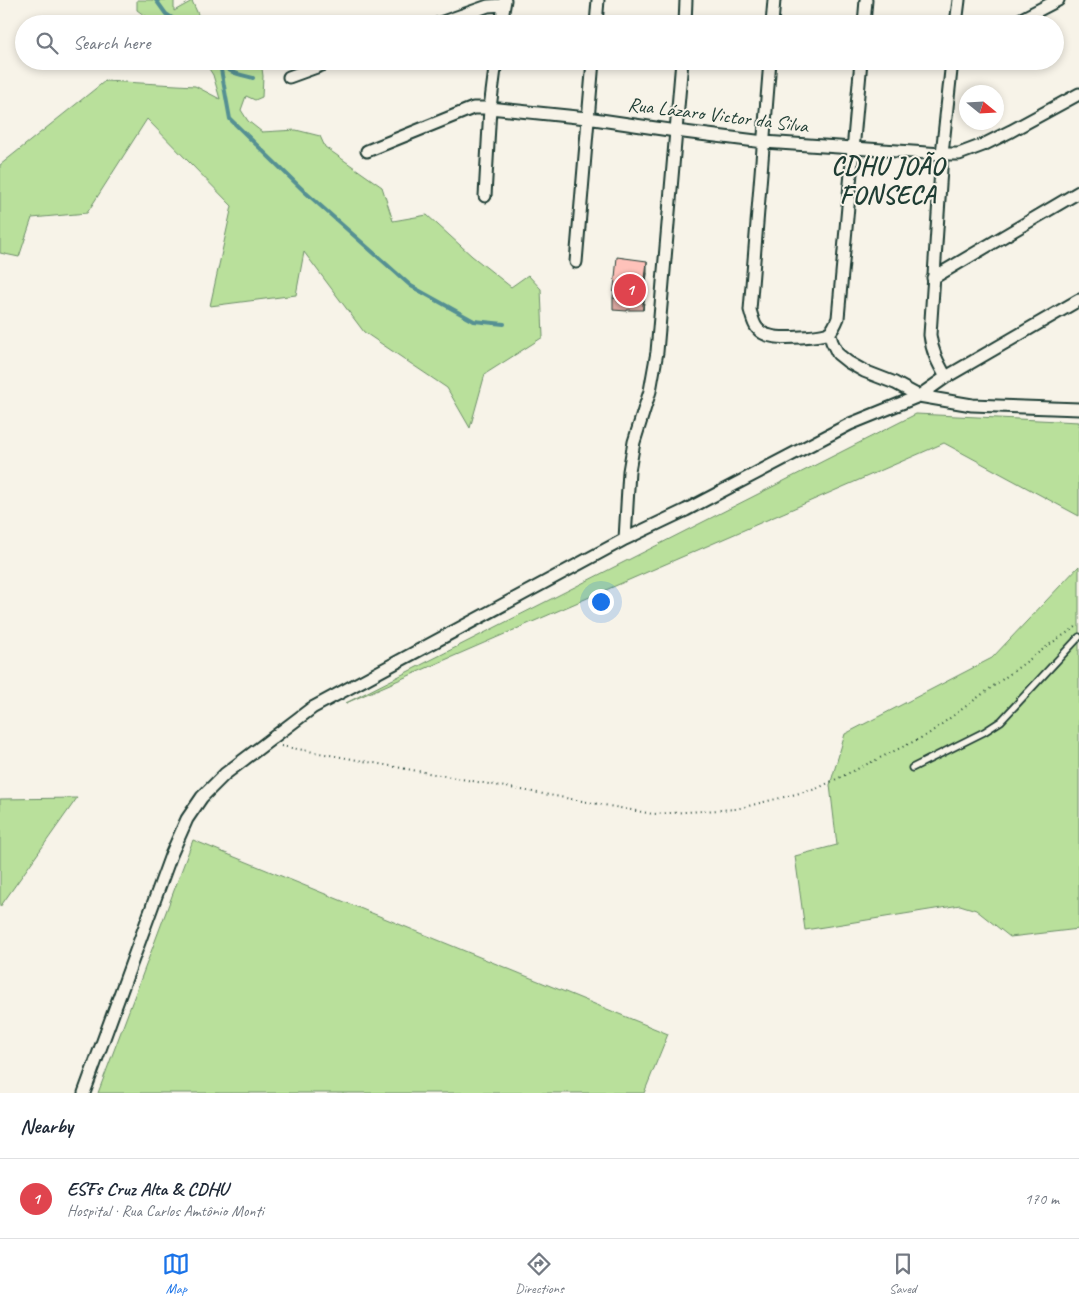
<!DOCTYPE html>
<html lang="en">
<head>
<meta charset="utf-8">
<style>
	:root { --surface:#fff; --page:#f2f2f3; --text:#1f2937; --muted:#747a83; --line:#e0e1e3; --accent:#1a73e8 }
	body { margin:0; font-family:Caveat,sans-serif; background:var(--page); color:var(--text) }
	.compass { position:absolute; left:959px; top:85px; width:45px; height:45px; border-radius:50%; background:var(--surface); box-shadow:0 2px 8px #0003; rotate:108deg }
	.you { position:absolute; left:600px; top:601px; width:18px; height:18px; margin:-12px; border:4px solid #fff; border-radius:50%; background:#1a73e8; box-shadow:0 0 0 8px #1a73e833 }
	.badge { display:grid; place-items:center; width:32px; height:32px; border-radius:50%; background:var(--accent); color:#fff; font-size:16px; font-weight:700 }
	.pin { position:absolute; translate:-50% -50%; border:2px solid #fff; box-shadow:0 1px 5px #0006 }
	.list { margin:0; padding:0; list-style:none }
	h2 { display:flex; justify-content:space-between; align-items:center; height:65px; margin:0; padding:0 20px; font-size:21px }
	h2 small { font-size:16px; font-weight:400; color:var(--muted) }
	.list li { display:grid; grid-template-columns:32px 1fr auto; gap:15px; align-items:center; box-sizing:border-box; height:80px; padding:0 20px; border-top:1px solid var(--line) }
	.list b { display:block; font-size:19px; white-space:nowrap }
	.list p { margin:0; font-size:16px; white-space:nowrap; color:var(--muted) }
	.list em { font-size:16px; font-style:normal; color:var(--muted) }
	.icon { flex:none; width:28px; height:28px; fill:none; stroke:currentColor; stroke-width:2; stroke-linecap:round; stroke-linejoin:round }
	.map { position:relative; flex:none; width:1079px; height:1093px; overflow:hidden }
	.search { position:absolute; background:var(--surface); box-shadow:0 2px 8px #0003; left:15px; right:15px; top:15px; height:55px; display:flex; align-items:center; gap:12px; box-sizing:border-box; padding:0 18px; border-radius:28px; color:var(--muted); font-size:19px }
	.sheet { height:145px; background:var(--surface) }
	nav { display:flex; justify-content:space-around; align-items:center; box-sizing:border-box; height:70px; border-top:1px solid var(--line); background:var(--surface); font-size:14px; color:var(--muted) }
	nav a { display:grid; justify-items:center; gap:2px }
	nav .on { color:var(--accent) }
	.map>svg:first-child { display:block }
	.green { fill:#b9e09b; stroke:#6c8e68 }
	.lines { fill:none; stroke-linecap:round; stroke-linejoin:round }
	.stream { stroke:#549093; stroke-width:4 }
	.service-casing { stroke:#1f3d34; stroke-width:9 }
	.minor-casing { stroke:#1f3d34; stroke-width:15 }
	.path { stroke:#1f3d34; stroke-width:2; stroke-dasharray:1 4; stroke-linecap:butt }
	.service { stroke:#f7f3e8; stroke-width:5.5 }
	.minor { stroke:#f7f3e8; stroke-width:11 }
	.wall { fill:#daa7a0; stroke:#1f3d34 }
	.shaded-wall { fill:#b28882; stroke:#1f3d34 }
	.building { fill:#fec2ba; stroke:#1f3d34 }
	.labels { text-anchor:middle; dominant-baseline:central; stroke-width:4; stroke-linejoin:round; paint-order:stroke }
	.street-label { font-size:20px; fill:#1f3d34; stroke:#f7f3e8 }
	.district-label { font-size:25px; font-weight:bold; letter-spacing:1px; fill:#1f3d34; stroke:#f7f3e8 }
</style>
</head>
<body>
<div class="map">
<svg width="1079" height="1093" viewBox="0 0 1079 1093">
	<rect width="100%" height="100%" fill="#f7f3e8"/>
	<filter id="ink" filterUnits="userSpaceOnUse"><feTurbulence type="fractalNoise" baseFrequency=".02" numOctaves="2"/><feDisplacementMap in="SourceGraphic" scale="10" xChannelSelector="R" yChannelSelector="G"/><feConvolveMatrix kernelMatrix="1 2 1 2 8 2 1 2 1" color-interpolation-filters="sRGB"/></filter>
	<g filter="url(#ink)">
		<path class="green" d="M137 0H174V11L192 1 202 23 214 18 217 24H156L137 10Z
			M204 61H237L238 64 240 61H261L263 76 262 97 255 100 246 96 241 110 248 121 262 132 296 130 320 136 325 147 382 187 393 221 427 215 472 256 511 287 528 275 541 289 543 337 485 374 470 428 447 388 364 332 304 252 296 295 210 306 232 206 147 119 87 213 32 218 19 257 0 253V165L105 81 195 86 220 99 213 75Z
			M916 414 1079 422V516L944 443 346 703Z
			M1079 566V929L1010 937 976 910 960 905 805 930 795 856 837 845 830 785 845 734 992 658Z
			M77 798 0 907V799Z
			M193 840 668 1034 644 1093H98Z"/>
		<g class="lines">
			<path class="stream" d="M156 0 166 14 181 24
				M219 61C227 73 239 74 253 78
				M220 64 230 119 305 192 411 286 474 321 504 324"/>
			<defs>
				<path id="service" d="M912 768 984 732 1001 721 1079 637"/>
				<path id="minor" d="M437 24 488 6 504 5
					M501 24 505 0
					M596 24 598 0
					M685 24 686 0
					M772 24 774 0
					M864 24 866 0
					M956 24 959 0
					M1012 24 1058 0
					M770 61 750 310C752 316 753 323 757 328 760 332 766 335 771 336 780 339 823 337 830 332 834 328 836 323 838 318L861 61
					M289 77 333 61
					M367 151 473 108H490L587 118 676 131 764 142 942 154H959L983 145 1011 131 1079 94
					M485 196 490 108 496 61
					M576 262 593 61
					M933 278 1079 192
					M829 332 832 342 838 354 848 362 864 371 895 383 919 396 972 405 1079 409
					M946 377C938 363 932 352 930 335L942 154 952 61
					M625 539 629 471 634 442 650 391 657 352 682 61
					M84 1093 171 855 187 819 202 797 225 774 312 708 625 539 686 510 850 424 919 396 946 377 1079 300"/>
			</defs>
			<use href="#service" class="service-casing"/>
			<use href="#minor" class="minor-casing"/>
			<path class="path" d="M281 746 653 814 736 809 816 789 927 735 1053 642 1079 625"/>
			<use href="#service" class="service"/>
			<use href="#minor" class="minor"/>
		</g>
		<path class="wall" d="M647 273 643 310H627V311L613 310V298Z"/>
		<path class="shaded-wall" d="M647 261V273L643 310V298Z"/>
		<path class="building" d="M617 257 647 261 643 298H627V299L613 298Z"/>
	</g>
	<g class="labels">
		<g class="street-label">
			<text transform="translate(718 115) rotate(7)">Rua Lázaro Victor da Silva</text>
		</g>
		<g class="district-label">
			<text x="888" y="166">CDHU JOÃO<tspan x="888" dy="29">FONSECA</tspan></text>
		</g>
	</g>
</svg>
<svg class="compass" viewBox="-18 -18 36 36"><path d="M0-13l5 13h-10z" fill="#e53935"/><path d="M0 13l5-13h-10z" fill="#747a83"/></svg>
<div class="you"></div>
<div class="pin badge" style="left:630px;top:290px;background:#e0444e">1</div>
<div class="search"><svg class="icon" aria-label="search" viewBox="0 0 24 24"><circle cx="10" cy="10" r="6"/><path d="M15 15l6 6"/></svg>Search here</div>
</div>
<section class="sheet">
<h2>Nearby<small></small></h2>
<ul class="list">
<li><span class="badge" style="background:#e0444e">1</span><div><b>ESFs Cruz Alta &amp; CDHU</b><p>Hospital · Rua Carlos Amtônio Monti</p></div><em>170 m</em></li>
</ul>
</section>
<nav>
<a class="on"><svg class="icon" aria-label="map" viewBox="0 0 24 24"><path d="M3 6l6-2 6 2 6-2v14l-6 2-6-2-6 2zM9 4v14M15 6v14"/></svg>Map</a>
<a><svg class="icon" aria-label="directions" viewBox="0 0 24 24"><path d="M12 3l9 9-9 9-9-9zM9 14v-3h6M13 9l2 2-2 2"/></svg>Directions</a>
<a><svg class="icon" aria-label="saved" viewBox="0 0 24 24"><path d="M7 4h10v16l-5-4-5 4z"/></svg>Saved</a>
</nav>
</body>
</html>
